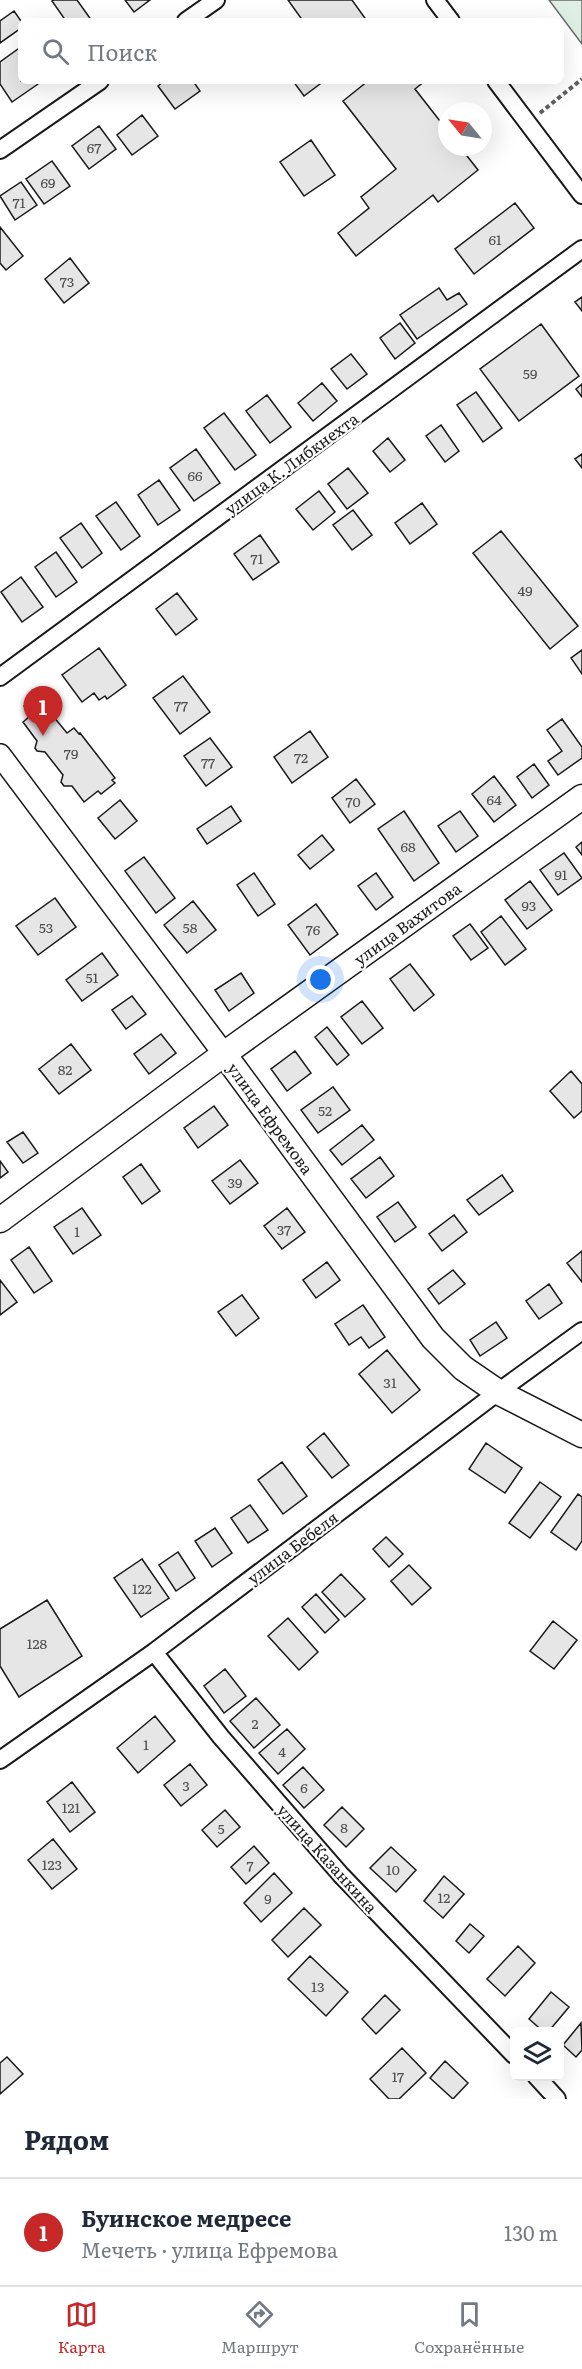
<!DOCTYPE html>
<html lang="ru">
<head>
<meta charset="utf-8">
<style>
	:root { --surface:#fff; --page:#f2f2f3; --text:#1f2937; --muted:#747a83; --line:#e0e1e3; --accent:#c62828 }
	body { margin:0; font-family:Literata,serif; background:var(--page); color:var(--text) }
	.controls { position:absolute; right:18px; bottom:18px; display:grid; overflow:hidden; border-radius:9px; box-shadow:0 6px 24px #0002 }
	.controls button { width:54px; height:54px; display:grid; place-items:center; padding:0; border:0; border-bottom:2px solid var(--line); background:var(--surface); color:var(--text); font:30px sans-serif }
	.compass { position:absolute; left:438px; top:102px; width:54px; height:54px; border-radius:50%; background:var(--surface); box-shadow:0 6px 24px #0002; rotate:300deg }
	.you { position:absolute; left:321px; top:980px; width:21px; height:21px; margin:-15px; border:4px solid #fff; border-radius:50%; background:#1a73e8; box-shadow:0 0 0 9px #1a73e833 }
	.badge { display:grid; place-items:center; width:39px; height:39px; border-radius:50%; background:var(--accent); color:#fff; font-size:20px; font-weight:700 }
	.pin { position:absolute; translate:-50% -50px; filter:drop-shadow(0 2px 3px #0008) }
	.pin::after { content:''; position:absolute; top:32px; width:21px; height:18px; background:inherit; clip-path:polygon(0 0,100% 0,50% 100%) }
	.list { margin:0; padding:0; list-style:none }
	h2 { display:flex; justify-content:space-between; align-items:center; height:78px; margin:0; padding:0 24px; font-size:26px }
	h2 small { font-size:20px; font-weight:400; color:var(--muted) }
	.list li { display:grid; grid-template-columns:39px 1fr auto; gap:18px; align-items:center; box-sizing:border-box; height:108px; padding:0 24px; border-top:2px solid var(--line) }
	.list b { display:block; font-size:22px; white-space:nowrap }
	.list p { margin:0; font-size:20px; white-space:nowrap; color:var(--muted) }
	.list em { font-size:20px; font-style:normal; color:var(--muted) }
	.icon { flex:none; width:33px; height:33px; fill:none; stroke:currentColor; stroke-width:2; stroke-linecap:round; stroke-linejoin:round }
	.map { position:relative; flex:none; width:582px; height:2099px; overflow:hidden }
	.search { position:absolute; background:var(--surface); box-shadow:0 6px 24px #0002; left:18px; right:18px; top:18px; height:66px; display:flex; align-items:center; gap:15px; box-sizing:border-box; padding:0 21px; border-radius:9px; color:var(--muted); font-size:22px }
	.sheet { height:186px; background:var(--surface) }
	nav { display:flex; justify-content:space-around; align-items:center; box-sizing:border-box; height:84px; border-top:2px solid var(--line); background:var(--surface); font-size:16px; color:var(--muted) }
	nav a { display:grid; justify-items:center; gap:3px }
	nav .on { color:var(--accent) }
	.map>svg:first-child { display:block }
	.green { fill:#e0efe3; stroke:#6a6a6a; stroke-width:1.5 }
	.building { fill:#e6e6e6; stroke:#1a1a1a; stroke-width:1.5 }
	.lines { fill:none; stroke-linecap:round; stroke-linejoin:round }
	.minor-casing { stroke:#1a1a1a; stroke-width:20 }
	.tertiary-casing { stroke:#1a1a1a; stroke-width:24 }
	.secondary-casing { stroke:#1a1a1a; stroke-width:27 }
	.path { stroke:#5f5f5f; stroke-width:4; stroke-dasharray:4.5 3; stroke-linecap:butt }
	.minor { stroke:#fff; stroke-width:16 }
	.tertiary { stroke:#fff; stroke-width:21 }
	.secondary { stroke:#fff; stroke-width:24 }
	.labels { text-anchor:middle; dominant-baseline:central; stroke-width:4.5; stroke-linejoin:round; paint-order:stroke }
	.number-label { font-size:14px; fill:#4d4d4d }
	.street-label { font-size:16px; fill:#1a1a1a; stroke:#fff }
</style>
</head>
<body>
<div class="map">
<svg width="582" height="2099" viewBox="0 0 582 2099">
	<rect width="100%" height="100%" fill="#fff"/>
	<path class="green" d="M549 0H582V44Z"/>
	<path class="building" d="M54 0H77L92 21H66L52 1Z
		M125 0H150L134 12Z
		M288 0H352L367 21H303Z
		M14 11 21 21V28L0 43V21Z
		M18 49 21 53V81L41 82 12 102 0 84V62Z
		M164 81H193L200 91 175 109 158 86Z
		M293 81H324L304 96Z
		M368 81H425L415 89 447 130V147H460L478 170 438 202 433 195 356 256 338 233 369 208 361 197 396 169 343 101Z
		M142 115 158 136 132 155 117 135Z
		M99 126 116 149 89 169 72 146Z
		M311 140 335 175 304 196 280 162Z
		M52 161 70 186 44 204 26 179Z
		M21 182 37 205 15 220 0 196Z
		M515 203 534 228 474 274 455 249Z
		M0 227 23 256 6 270 0 263Z
		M70 258 89 283 64 303 45 279Z
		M439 288 447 300 459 293 467 304 417 339 400 315Z
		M582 297V311L575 302Z
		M400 323 415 343 395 359 380 338Z
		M541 324 579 376 519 421 480 369Z
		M351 354 367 374 347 389 331 369Z
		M322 383 337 401 313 421 298 403Z
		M582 384V397L576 389Z
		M476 392 502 428 483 442 457 405Z
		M267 395 291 427 270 443 246 411Z
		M224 413 256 455 235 470 204 428Z
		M441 425 459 451 445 462 426 436Z
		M388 438 405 460 390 472 373 451Z
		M196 449 220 483 194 501 170 468Z
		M582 454V468L575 459Z
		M348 468 368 493 347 509 328 484Z
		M159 480 180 510 158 525 138 495Z
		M319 491 335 512 313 530 296 509Z
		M116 502 140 536 121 550 96 516Z
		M422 503 437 524 410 544 395 523Z
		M353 510 372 535 352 550 333 525Z
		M81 523 102 553 82 568 60 538Z
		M501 531 578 626 550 649 473 553Z
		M260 535 279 562 253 580 234 554Z
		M56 552 77 582 56 597 35 567Z
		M21 577 43 607 22 622 1 592Z
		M177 593 197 619 176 635 156 609Z
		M99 648 126 685 107 699 105 696 99 700 94 693 82 702 62 675Z
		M582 650V674L571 658Z
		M183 676 210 712 180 734 153 698Z
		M28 703 37 711 44 705 67 733 74 728 79 734 80 733 115 778 112 780 115 783 101 794 98 791 84 802 72 786H64L61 782 63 775 45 752 37 751 35 748 37 741 23 722 30 716 24 706Z
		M562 719 582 747V758L558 775 548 761 562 751 547 730Z
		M310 731 328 757 292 783 274 757Z
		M210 738 232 767 206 786 184 756Z
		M534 764 549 785 532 798 517 777Z
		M494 776 516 805 494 822 472 794Z
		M356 779 375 804 350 823 332 798Z
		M120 800 137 821 115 839 98 818Z
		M231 806 241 821 207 844 197 829Z
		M404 811 439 863 414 881 378 829Z
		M460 811 478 836 456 852 438 826Z
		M322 835 334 850 310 869 298 855Z
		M582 842V855L576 847Z
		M564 853 582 878 558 895 540 870Z
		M144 857 175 898 156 913 125 871Z
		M254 873 275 904 258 916 237 885Z
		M376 873 393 897 376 910 358 886Z
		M530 881 552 910 527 929 505 900Z
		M55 898 76 927 38 955 16 926Z
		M193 901 216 930 187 953 164 925Z
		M316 904 338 934 310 955 288 925Z
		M501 916 526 949 505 965 481 932Z
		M470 924 488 948 471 960 453 936Z
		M102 953 118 975 82 1001 66 980Z
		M410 964 434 995 414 1011 390 979Z
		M241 973 254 993 229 1011 215 990Z
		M132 996 146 1014 126 1029 112 1010Z
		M362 1001 383 1028 362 1044 341 1017Z
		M327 1027 349 1055 337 1065 315 1037Z
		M161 1034 176 1053 149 1074 134 1054Z
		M71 1044 91 1070 59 1094 39 1069Z
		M295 1051 311 1073 287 1091 271 1069Z
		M571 1071 582 1084V1111L574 1118 550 1091Z
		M333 1087 350 1110 318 1133 301 1110Z
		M214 1106 228 1125 198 1148 184 1128Z
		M362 1125 374 1140 342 1165 330 1150Z
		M23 1132 38 1153 23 1163 7 1142Z
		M380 1157 394 1176 366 1198 351 1179Z
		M240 1160 258 1183 230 1204 212 1181Z
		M0 1161 8 1172 0 1178Z
		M141 1164 160 1191 142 1204 123 1177Z
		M502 1175 513 1191 479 1215 467 1200Z
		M398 1202 416 1227 395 1242 377 1217Z
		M82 1208 101 1235 73 1254 54 1227Z
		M287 1208 305 1232 282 1249 264 1226Z
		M454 1215 467 1232 442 1251 429 1234Z
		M29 1247 52 1281 34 1293 11 1260Z
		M582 1251V1282L567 1263Z
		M327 1262 340 1280 316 1298 303 1280Z
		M453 1270 465 1284 439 1304 428 1289Z
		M0 1280 17 1302 0 1315Z
		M549 1284 562 1303 539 1319 526 1301Z
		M242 1295 259 1318 236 1336 218 1312Z
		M363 1305 385 1337 369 1348 361 1337 349 1345 335 1324Z
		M496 1322 507 1338 480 1356 470 1340Z
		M387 1350 420 1390 392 1413 359 1374Z
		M324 1433 349 1465 332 1478 307 1447Z
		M486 1443 522 1468 505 1493 469 1469Z
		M282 1462 307 1496 283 1514 258 1480Z
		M540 1482 561 1497 530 1538 509 1523Z
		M578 1494 582 1497V1541L576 1550 551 1532Z
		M250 1505 268 1530 248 1543 231 1518Z
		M215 1528 232 1553 212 1567 195 1541Z
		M386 1537 403 1554 389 1567 373 1549Z
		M178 1552 195 1578 176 1591 159 1565Z
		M142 1559 169 1598 141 1617 114 1578Z
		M409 1565 431 1588 412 1605 391 1581Z
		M341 1574 365 1599 345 1617 322 1592Z
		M316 1594 339 1620 325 1633 302 1607Z
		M47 1600 82 1656 19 1697 0 1666V1629Z
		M288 1618 318 1652 299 1670 268 1636Z
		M553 1621 577 1640 554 1669 530 1651Z
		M225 1669 246 1696 224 1713 204 1686Z
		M256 1698 280 1725 254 1748 230 1721Z
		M155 1716 175 1741 138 1773 117 1748Z
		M287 1729 305 1749 278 1774 259 1753Z
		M190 1764 207 1785 181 1806 164 1785Z
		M303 1767 324 1790 304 1808 283 1785Z
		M72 1782 95 1812 70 1832 47 1802Z
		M342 1807 364 1829 346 1847 324 1825Z
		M225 1810 240 1827 217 1847 202 1830Z
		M53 1839 77 1869 52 1889 28 1860Z
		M254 1846 269 1863 246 1884 231 1867Z
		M391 1847 416 1870 396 1892 370 1868Z
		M274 1873 292 1893 261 1922 244 1903Z
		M444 1876 464 1894 443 1918 424 1901Z
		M304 1908 321 1925 288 1957 272 1940Z
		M470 1924 484 1936 469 1953 456 1941Z
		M518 1946 535 1963 505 1996 487 1979Z
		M310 1956 348 1992 326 2016 288 1979Z
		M551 1992 569 2007 548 2032H544L529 2019Z
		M385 1995 400 2010 376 2034 362 2019Z
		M581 2023 582 2050 576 2057 563 2045Z
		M402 2048 426 2073 399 2099H389L370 2079Z
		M7 2057 23 2074 0 2094V2063Z
		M445 2061 468 2083 453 2099 430 2078Z"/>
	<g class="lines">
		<defs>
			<path id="minor" d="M435 0 451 21
				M186 21 216 0
				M496 81 582 195
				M0 150 100 81
				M0 677 582 249
				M154 1652 221 1737 341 1875 514 2055
				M0 1760 154 1652 498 1392 582 1331
				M536 2076 557 2099"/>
			<path id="tertiary" d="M0 755 224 1054"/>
			<path id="secondary" d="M224 1054 433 1338 463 1368 498 1392 582 1435
				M0 1220 224 1054 582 797"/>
		</defs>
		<use href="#minor" class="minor-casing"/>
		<use href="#tertiary" class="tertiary-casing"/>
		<use href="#secondary" class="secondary-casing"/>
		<path class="path" d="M540 113 582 79"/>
		<use href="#minor" class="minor"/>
		<use href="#tertiary" class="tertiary"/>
		<use href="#secondary" class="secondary"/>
	</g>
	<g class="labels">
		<g class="number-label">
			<text x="94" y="147">67</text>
			<text x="48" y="182">69</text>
			<text x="19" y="202">71</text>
			<text x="495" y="239">61</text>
			<text x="67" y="281">73</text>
			<text x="530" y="373">59</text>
			<text x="195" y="475">66</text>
			<text x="257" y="558">71</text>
			<text x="525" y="590">49</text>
			<text x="181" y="705">77</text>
			<text x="71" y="753">79</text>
			<text x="301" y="757">72</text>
			<text x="208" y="762">77</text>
			<text x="494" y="799">64</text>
			<text x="353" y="801">70</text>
			<text x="408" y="846">68</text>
			<text x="561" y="874">91</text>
			<text x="529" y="905">93</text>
			<text x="46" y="927">53</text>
			<text x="190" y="927">58</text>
			<text x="313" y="929">76</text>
			<text x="92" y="977">51</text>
			<text x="65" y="1069">82</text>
			<text x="325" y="1110">52</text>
			<text x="235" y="1182">39</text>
			<text x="284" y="1229">37</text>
			<text x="77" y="1231">1</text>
			<text x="390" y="1382">31</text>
			<text x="142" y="1588">122</text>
			<text x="37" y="1643">128</text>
			<text x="255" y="1723">2</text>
			<text x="146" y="1744">1</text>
			<text x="282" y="1751">4</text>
			<text x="186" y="1785">3</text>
			<text x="304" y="1787">6</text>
			<text x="71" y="1807">121</text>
			<text x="344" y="1827">8</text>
			<text x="221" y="1828">5</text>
			<text x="52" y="1864">123</text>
			<text x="250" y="1865">7</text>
			<text x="393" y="1869">10</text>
			<text x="444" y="1897">12</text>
			<text x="268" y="1898">9</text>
			<text x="318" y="1986">13</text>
			<text x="398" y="2076">17</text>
		</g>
		<g class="street-label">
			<text transform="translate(291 463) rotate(-36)">улица К. Либкнехта</text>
			<text transform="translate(407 923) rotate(-36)">улица Вахитова</text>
			<text transform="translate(271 1118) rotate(54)">улица Ефремова</text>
			<text transform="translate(292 1547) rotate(-37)">улица Бебеля</text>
			<text transform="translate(328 1858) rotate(48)">улица Казанкина</text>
		</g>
	</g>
</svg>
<div class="controls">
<button><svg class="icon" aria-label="layers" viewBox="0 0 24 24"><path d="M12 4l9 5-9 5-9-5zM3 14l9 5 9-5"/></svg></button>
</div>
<svg class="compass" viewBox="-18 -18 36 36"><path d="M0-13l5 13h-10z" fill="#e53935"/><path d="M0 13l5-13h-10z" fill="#747a83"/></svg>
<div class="you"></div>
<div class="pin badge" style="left:43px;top:736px">1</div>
<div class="search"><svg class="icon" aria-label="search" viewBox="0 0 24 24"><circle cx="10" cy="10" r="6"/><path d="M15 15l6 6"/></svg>Поиск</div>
</div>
<section class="sheet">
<h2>Рядом<small></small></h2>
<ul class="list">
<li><span class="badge">1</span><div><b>Буинское медресе</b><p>Мечеть · улица Ефремова</p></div><em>130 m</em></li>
</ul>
</section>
<nav>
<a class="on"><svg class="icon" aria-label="map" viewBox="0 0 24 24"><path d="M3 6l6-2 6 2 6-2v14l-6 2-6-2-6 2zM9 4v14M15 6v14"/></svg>Карта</a>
<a><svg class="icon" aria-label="directions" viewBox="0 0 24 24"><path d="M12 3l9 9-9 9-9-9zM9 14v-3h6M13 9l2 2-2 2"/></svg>Маршрут</a>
<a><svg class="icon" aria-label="saved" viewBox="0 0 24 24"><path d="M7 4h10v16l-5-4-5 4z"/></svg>Сохранённые</a>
</nav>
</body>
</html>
